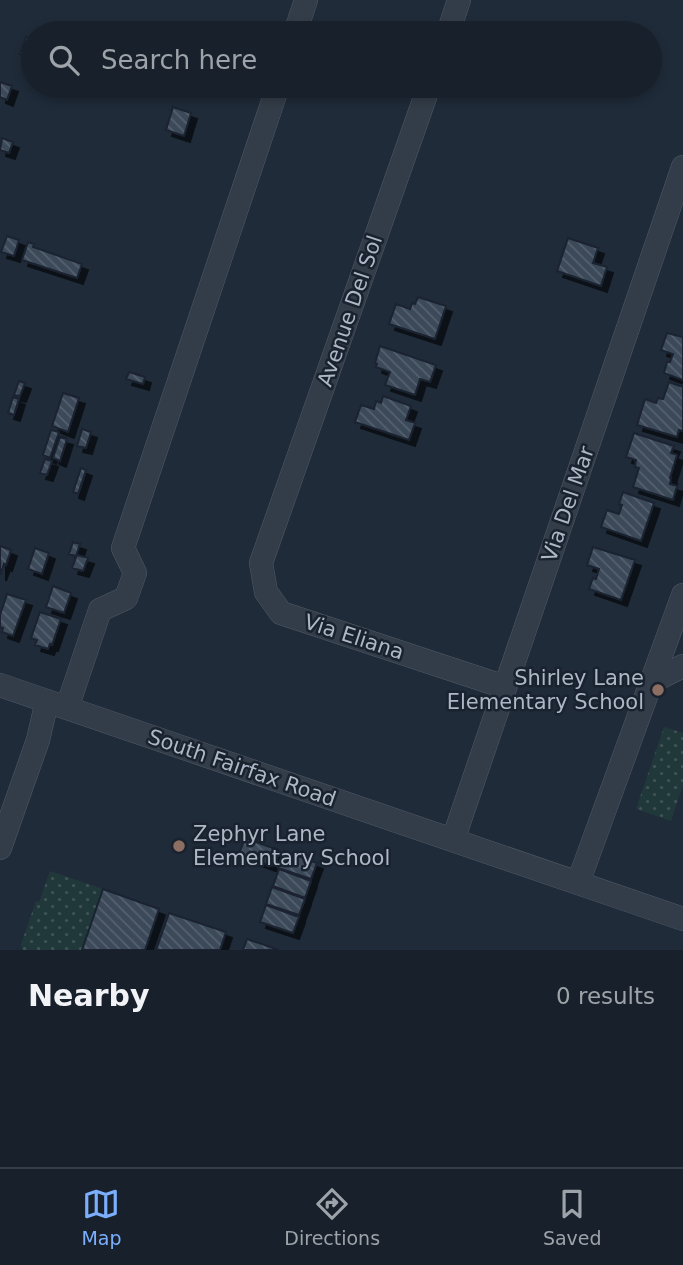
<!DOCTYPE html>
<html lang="en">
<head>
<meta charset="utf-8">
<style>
	:root { --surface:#17202b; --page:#242d37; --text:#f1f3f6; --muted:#9ea3a9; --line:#363e47; --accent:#7baffd }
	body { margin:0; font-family:"DejaVu Sans",sans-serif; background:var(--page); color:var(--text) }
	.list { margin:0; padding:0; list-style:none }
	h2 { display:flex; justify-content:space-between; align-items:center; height:91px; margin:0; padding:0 28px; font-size:30px }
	h2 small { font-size:23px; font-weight:400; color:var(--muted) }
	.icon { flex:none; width:38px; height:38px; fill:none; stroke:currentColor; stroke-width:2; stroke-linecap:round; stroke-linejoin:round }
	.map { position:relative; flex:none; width:683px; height:950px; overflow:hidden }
	.search { position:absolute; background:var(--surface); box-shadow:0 4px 10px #0003; left:21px; right:21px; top:21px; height:77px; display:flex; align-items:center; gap:18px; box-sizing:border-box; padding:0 24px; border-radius:38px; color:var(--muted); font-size:26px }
	.sheet { height:217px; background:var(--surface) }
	nav { display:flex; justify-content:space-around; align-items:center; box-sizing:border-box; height:98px; border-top:2px solid var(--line); background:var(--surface); font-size:19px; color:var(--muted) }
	nav a { display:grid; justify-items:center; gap:4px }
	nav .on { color:var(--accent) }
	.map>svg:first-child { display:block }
	.park { fill:url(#park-dots) }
	.building { fill:url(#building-back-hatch); stroke:#1a2430; stroke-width:2; filter:url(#shadow) }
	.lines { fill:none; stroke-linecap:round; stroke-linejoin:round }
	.minor-casing { stroke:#505a67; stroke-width:24 }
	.minor { stroke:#333d49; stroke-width:23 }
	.education-dot { fill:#8d6e63; stroke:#19222e; stroke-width:2.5 }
	.labels { text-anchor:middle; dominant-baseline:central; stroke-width:5; stroke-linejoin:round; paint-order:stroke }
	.street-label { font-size:21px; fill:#adb7c6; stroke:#19222e }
	.poi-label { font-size:21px; fill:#adb7c6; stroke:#19222e; text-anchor:end }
</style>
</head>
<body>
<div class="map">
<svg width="683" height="950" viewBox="0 0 683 950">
	<defs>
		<pattern id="park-dots" width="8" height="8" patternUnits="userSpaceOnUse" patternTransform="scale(1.75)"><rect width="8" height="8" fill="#21383a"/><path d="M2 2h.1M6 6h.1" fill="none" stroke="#3f5355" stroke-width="1.8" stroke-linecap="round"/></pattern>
		<pattern id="building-back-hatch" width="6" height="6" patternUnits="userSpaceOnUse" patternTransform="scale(1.75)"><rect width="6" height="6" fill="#3b4959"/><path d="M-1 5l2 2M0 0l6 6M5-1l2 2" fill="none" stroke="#55616f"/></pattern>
		<filter id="shadow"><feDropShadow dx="6" dy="6" stdDeviation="0" flood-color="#0009"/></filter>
	</defs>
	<rect width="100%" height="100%" fill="#1f2b39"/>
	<path class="park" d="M664 727 683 733V785L671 821 636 809Z
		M50 871 103 889 82 950H22L21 944 36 901 39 902Z"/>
	<path class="building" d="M26 37 33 39V58L20 54Z
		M0 82 12 86 7 100 0 97Z
		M173 107 191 113 184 136 166 130Z
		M2 138 13 142 9 153 0 150Z
		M7 236 19 240 14 256 1 252Z
		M568 238 598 248 593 263 607 267 601 286 557 271Z
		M28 242 34 244 33 247 82 264 77 278 22 260Z
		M418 297 446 306 435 339 389 324 396 304 410 309 412 303 415 304Z
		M667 333 683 337V380L664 373 667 362H670L673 354 661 350Z
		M380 346 436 365 430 382 420 379 415 395 385 385 390 372 376 367 377 364 375 363Z
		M129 372 145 377 143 384 126 379Z
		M19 381 25 383 20 396 14 395Z
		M669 382 683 387V431L679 430 677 437 637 425 645 399 656 403 658 398 663 399Z
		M63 393 79 398 68 432 52 426Z
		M383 396 411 406 406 420 415 423 409 440 355 422 361 405 374 409 376 401 381 403Z
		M13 397 19 399 14 415 8 413Z
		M82 429 91 432 86 448 77 446Z
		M51 430 59 432 50 458 43 455Z
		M634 433 674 446 671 453 677 455 670 478H671L670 484 677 486 673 500 633 487 639 468 635 467 636 460 626 457Z
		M60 437 67 439 60 461 53 458Z
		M45 459 52 461 47 475 40 473Z
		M81 468 86 470 78 494 73 492Z
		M623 492 654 503 641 541 601 527 607 510 619 514 622 505 619 504Z
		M73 542 80 544 76 556 69 554Z
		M0 546 11 550 6 565 4 564 0 575Z
		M593 547 635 560 621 600 589 589 593 578 596 579 599 569 587 565Z
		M35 548 49 553 42 574 28 569Z
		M77 555 88 558 83 571 72 568Z
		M53 586 71 593 64 613 46 607Z
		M7 594 26 600 13 636 2 632 3 628 0 627V615Z
		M40 612 61 619 52 645 50 644 48 649 35 645 37 640 31 638Z
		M245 838 278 850 272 866 239 854Z
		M284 851 317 863 311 879 278 868Z
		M279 869 311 881 305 898 273 886Z
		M272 887 305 899 299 915 266 904Z
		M103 889 159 909 145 950H82Z
		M266 905 299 917 293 933 260 922Z
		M169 913 226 932 220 950H156Z
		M247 939 279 950H243Z"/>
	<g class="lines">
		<defs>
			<path id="minor" d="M295 33 306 0
				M448 33 459 0
				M429 86 261 563 266 592 281 613 505 687
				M651 682 683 666
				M0 685 683 919
				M67 708 100 610 126 598 135 573 123 548 278 86
				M453 840 683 167
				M0 848 38 740 47 701
				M578 883 683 595"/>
		</defs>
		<use href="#minor" class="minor-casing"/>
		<use href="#minor" class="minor"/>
	</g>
	<g class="education-dot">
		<circle cx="658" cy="690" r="7"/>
		<circle cx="179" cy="846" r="7"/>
	</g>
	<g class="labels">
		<g class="street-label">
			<text transform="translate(350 311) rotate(-71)">Avenue Del Sol</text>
			<text transform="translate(568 504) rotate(-71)">Via Del Mar</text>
			<text transform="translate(354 637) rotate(18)">Via Eliana</text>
			<text transform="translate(242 768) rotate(19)">South Fairfax Road</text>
		</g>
		<g class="poi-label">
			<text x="644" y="678">Shirley Lane<tspan x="644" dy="24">Elementary School</tspan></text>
			<text x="193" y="834" text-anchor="start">Zephyr Lane<tspan x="193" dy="24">Elementary School</tspan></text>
		</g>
	</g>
</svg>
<div class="search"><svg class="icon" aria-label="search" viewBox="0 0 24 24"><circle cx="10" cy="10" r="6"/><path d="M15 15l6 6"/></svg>Search here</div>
</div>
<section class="sheet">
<h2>Nearby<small>0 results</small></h2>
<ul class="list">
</ul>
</section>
<nav>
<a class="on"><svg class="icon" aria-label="map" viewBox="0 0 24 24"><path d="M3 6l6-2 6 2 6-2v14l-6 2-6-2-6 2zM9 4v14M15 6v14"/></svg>Map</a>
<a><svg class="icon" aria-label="directions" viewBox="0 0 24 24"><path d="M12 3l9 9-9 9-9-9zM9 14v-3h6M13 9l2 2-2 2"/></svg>Directions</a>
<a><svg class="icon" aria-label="saved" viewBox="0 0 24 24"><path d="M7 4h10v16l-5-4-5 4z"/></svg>Saved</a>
</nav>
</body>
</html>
